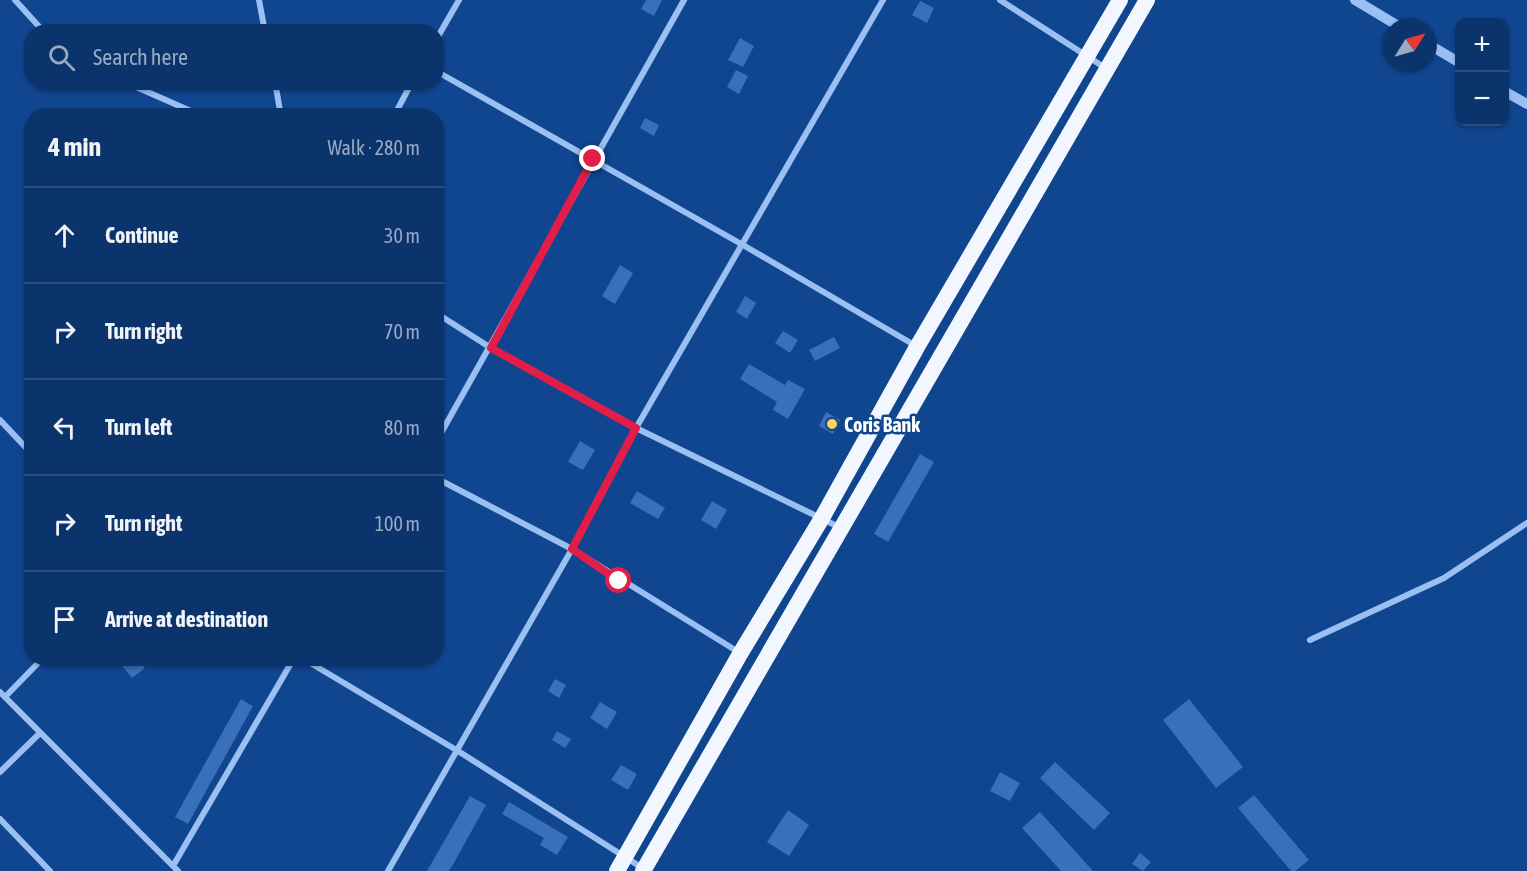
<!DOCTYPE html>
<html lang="en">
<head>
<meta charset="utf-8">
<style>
	:root { --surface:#0c346c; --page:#1a3f74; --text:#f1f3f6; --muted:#9aaac2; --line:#2c4f7f }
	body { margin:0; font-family:"Asap Condensed",sans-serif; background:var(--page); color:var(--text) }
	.controls { position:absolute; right:18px; top:18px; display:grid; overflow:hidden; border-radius:12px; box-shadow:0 2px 4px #0004 }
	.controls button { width:54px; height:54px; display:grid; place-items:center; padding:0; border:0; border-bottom:2px solid var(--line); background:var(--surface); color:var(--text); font:30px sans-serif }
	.compass { position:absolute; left:1383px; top:18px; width:54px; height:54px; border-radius:50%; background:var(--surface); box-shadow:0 2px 4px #0004; rotate:53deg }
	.stop { position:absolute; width:18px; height:18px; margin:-14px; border:4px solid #e11d48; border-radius:50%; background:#fff }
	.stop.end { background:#e11d48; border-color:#fff; box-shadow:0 2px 6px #0008 }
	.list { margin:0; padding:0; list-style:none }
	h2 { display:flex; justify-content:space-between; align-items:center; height:78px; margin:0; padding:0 24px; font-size:26px }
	h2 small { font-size:20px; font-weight:400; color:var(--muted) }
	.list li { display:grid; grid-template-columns:39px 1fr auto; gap:18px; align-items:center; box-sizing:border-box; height:96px; padding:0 24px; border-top:2px solid var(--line) }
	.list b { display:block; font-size:22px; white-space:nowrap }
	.list em { font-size:20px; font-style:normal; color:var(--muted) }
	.icon { flex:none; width:33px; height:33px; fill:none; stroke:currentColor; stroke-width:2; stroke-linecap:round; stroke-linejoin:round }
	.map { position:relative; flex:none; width:1527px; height:871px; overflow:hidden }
	.search { position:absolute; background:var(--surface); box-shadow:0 2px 4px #0004; left:24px; top:24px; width:420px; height:66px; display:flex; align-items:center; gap:15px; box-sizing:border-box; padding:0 21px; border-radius:24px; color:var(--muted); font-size:22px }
	.panel { position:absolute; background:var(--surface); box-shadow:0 2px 4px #0004; left:24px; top:108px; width:420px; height:558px; border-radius:24px }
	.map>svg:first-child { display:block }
	.building { fill:#3970b9 }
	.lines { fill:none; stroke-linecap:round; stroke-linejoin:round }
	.minor { stroke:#9ac0f3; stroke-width:6 }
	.tertiary { stroke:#9ac0f3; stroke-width:10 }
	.trunk { stroke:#f2f7ff; stroke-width:16 }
	.route { stroke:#e11d48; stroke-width:8 }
	.poi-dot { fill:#ffd35c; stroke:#104590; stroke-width:2 }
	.labels { text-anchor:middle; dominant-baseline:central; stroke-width:5; stroke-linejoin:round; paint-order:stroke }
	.poi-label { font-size:20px; font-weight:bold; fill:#fff; stroke:#104590; text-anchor:start }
</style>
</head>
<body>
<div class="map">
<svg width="1527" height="871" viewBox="0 0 1527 871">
	<rect width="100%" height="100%" fill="#104590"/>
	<path class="building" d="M646 0H662L654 16 641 9Z
		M920 1 934 8 927 23 912 15Z
		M740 38 754 46 743 67 728 60Z
		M736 70 748 76 739 94 727 87Z
		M645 118 659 125 654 136 640 128Z
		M620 265 633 273 615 304 602 296Z
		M745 296 756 303 747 319 736 312Z
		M783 331 798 340 790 353 775 343Z
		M834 337 840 348 815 361 809 350Z
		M749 364 785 385 788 380 805 389 788 419 773 410 777 402 740 379Z
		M826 412 840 420 833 434 819 426Z
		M580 441 595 450 583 470 568 462Z
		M920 454 934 462 888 542 874 534Z
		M637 491 665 508 658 519 630 503Z
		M712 501 727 510 716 529 701 520Z
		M116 658H137L145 668 132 678Z
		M555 679 566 685 559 698 548 691Z
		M241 699 253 706 188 824 175 817Z
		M1189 699 1243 767 1216 788 1163 720Z
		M600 702 617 712 607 729 590 718Z
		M557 731 571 739 565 748 552 740Z
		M1055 762 1110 813 1094 830 1040 778Z
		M621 765 637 774 628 790 611 780Z
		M1000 772 1020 783 1010 801 990 791Z
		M1254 795 1309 860 1295 871H1291L1238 808Z
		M470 796 486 805 455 861 449 871H427Z
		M509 802 568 837 557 855 540 845 544 838 502 814Z
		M788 810 809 825 789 856 767 842Z
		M1040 812 1093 871H1061L1022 828Z
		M1140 853 1151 862 1143 871 1132 864Z"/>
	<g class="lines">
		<path class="minor" d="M15 0 44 32
			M259 0 265 32
			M1000 0 1107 69
			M436 40 459 0
			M436 71 743 245 916 346
			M125 82 202 116
			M275 82 281 116
			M394 116 412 82
			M436 313 491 348 636 428 841 528
			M0 420 32 454
			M436 442 684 0
			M436 478 572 549 740 653
			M1310 640 1444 578 1527 523
			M302 658 458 751 644 869
			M0 692 178 871
			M5 697 43 658
			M0 772 40 733
			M0 819 50 871
			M173 866 294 658
			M388 871 572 549 636 428 883 0"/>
		<path class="tertiary" d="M1355 0 1400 27
			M1428 44 1460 63
			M1504 91 1527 104"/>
		<path class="trunk" d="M617 871 740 654 822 518 917 347 1120 0
			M643 871 1147 0"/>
	</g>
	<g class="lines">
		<path class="route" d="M593 159 491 348 636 428 572 549 619 581"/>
	</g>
	<circle class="poi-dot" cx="832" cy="424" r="6"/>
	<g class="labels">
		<g class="poi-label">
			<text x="844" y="424">Coris Bank</text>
		</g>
	</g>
</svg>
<div class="controls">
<button>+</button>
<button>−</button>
</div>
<svg class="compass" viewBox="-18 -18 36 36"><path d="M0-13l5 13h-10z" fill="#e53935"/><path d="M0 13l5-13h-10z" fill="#9aaac2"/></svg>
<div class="stop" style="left:619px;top:581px"></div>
<div class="stop end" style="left:593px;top:159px"></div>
<div class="search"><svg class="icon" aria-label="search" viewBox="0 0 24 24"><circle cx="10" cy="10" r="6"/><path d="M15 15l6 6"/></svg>Search here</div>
<section class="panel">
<h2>4 min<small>Walk · 280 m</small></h2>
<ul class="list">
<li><svg class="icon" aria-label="ahead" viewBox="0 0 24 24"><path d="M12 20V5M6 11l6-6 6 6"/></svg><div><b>Continue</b></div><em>30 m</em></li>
<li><svg class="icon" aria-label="right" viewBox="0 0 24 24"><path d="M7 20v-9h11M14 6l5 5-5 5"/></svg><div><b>Turn right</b></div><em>70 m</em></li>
<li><svg class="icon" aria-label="left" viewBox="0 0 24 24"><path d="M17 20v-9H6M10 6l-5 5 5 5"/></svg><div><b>Turn left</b></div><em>80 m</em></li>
<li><svg class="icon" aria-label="right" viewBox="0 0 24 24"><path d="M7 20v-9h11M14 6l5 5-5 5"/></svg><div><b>Turn right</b></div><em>100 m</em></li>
<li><svg class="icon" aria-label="arrive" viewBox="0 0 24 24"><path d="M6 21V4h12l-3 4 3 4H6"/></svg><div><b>Arrive at destination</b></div></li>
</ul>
</section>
</div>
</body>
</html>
